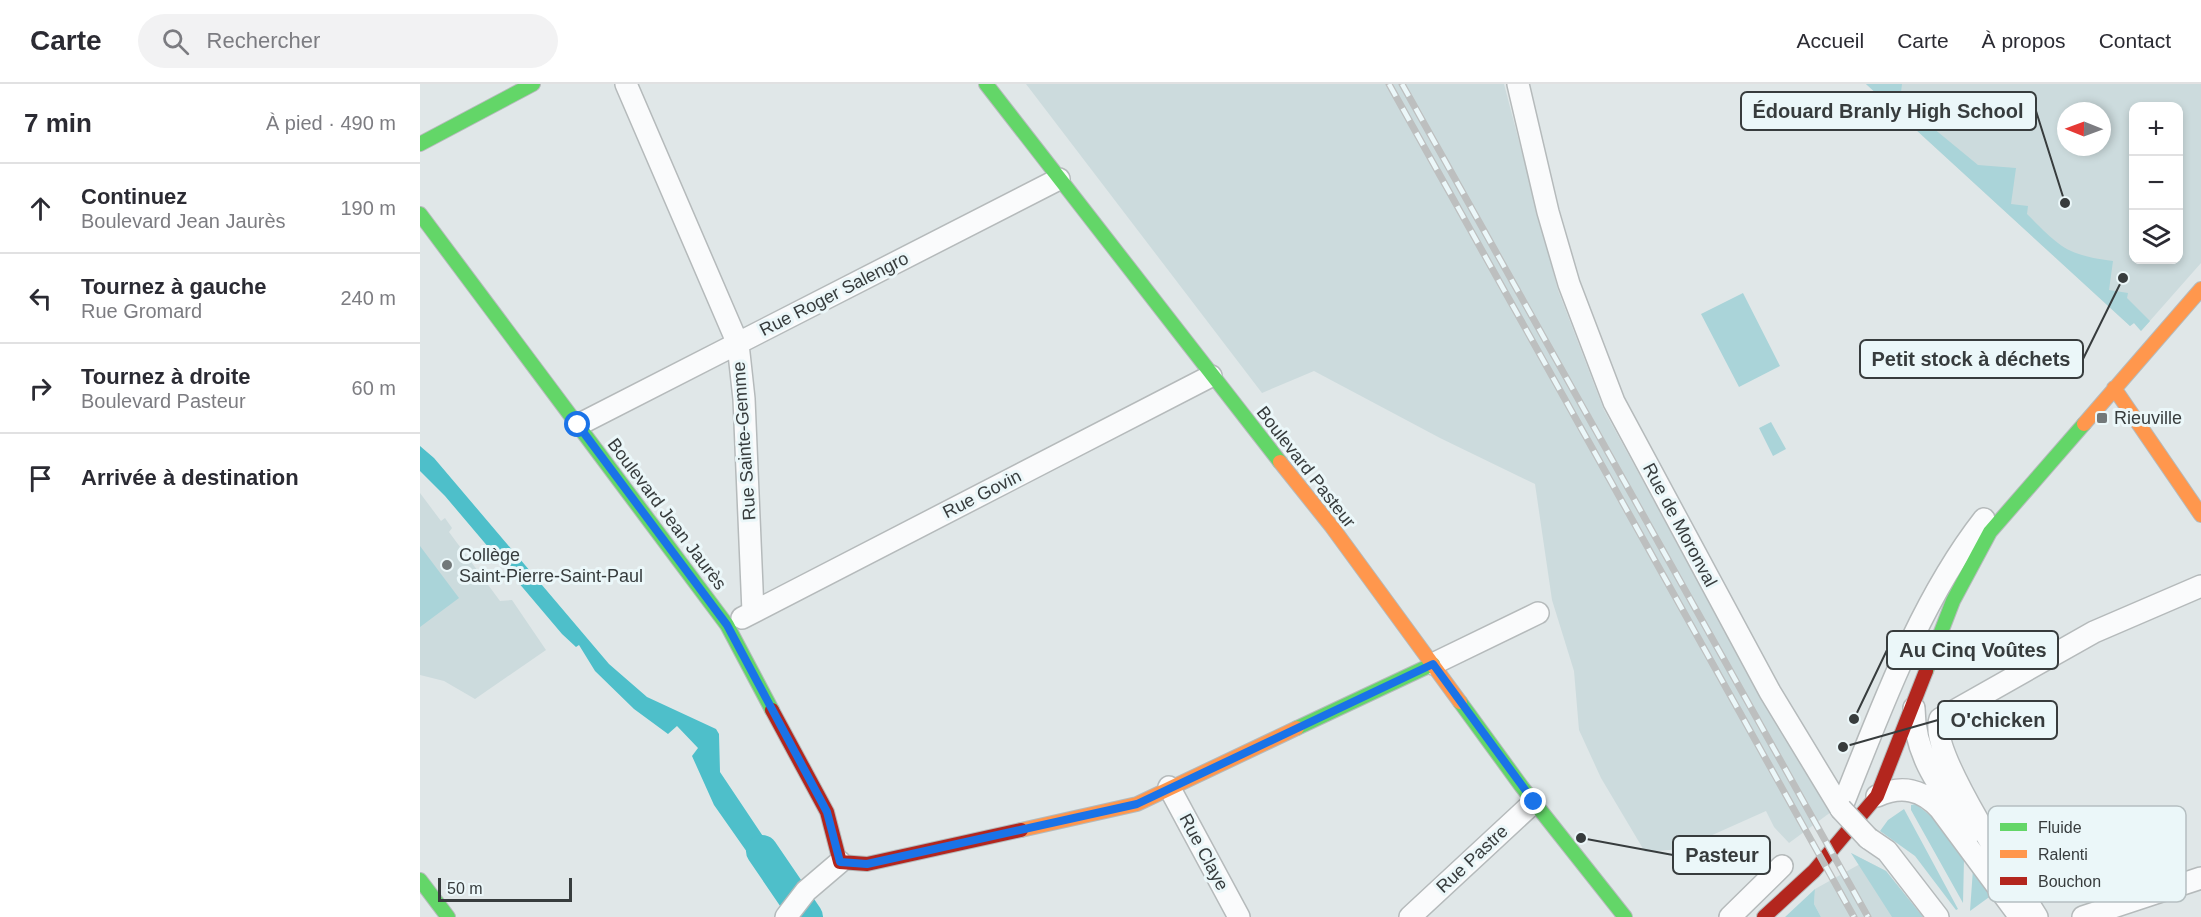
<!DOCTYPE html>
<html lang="fr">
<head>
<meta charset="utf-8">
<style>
	:root { --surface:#fff; --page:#f2f2f3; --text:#2b2b33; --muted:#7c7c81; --line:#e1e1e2 }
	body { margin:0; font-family:Helvetica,sans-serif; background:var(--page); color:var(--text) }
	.controls { position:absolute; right:18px; top:18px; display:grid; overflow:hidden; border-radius:12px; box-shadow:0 3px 9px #0003 }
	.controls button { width:54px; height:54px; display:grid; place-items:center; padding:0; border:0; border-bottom:2px solid var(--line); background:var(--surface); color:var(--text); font:30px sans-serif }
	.compass { position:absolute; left:1637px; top:18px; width:54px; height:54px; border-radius:50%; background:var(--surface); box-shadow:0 3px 9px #0003; rotate:271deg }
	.scale { position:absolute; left:18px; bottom:15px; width:134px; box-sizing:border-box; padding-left:6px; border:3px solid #373c3d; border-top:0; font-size:16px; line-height:21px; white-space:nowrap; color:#373c3d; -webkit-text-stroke:4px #ebf7f9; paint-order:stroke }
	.stop { position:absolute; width:18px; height:18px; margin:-14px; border:4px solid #1a73e8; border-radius:50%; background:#fff }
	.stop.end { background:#1a73e8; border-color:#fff; box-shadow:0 2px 6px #0008 }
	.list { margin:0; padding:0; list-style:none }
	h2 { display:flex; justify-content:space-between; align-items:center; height:78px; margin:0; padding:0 24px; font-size:26px }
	h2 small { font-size:20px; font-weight:400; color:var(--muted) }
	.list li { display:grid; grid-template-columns:39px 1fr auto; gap:18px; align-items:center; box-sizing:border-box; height:90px; padding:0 24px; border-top:2px solid var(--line) }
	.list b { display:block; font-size:22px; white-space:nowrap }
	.list p { margin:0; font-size:20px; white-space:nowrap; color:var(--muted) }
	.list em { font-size:20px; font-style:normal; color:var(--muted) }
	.icon { flex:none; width:33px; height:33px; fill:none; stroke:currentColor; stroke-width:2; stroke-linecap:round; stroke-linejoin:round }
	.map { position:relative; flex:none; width:1781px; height:833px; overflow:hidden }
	header { display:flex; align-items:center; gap:36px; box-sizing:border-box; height:84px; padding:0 30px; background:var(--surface); border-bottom:2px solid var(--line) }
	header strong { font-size:28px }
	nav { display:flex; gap:33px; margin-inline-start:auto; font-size:21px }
	.search { width:420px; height:54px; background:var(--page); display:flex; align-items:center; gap:15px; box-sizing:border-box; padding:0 21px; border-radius:33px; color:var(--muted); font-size:22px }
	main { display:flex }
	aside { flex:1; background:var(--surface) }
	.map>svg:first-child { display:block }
	.built { fill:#ccdbdd; fill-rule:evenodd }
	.green { fill:#aad4d9 }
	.water { fill:#4ebfca }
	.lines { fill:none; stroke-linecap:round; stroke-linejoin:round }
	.river { stroke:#4ebfca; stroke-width:32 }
	.street-casing { stroke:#b5babb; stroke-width:24 }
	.fast-casing { stroke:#b5babb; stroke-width:16 }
	.slow-casing { stroke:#b5babb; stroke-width:16 }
	.jam-casing { stroke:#b5babb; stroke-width:16 }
	.street { stroke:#fafbfc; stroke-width:21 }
	.fast { stroke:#63d668; stroke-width:14 }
	.slow { stroke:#ff974d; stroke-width:14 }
	.jam { stroke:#b3261e; stroke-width:14 }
	.rail-casing { stroke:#bdbfbf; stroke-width:7 }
	.rail { stroke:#ebf7f9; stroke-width:4.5; stroke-dasharray:14; stroke-linecap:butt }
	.street-bridge-casing { stroke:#b5babb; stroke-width:24; stroke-linecap:butt }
	.street-bridge { stroke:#fafbfc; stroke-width:21 }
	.route { stroke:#1a73e8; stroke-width:8 }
	.poi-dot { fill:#727879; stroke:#ebf7f9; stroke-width:2 }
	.labels { text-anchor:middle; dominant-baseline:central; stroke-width:6; stroke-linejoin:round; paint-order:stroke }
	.street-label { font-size:18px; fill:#373c3d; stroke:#ebf7f9 }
	.poi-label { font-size:18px; fill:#373c3d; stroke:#ebf7f9; text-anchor:start }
	.key { fill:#ebf7f9; stroke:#b5bfc1; stroke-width:1.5 }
	.key-label { font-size:16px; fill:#373c3d }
	.leader { fill:none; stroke:#373c3d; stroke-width:2 }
	.callout-dot { fill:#373c3d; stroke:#ebf7f9; stroke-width:2 }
	.callout { fill:#ebf7f9; stroke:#373c3d; stroke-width:2 }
	.callout-label { font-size:20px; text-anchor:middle; font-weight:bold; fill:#373c3d }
</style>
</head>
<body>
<header>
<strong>Carte</strong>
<div class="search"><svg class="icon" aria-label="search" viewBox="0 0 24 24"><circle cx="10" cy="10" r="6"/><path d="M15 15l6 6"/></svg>Rechercher</div>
<nav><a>Accueil</a><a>Carte</a><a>À propos</a><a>Contact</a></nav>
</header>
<main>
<aside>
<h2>7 min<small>À pied · 490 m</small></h2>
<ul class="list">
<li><svg class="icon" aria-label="ahead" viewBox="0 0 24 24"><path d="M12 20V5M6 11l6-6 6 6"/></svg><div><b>Continuez</b><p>Boulevard Jean Jaurès</p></div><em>190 m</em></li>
<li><svg class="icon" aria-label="left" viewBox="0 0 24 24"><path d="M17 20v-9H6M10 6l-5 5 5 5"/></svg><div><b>Tournez à gauche</b><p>Rue Gromard</p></div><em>240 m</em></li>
<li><svg class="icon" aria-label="right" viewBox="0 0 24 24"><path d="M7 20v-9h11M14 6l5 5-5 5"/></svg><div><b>Tournez à droite</b><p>Boulevard Pasteur</p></div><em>60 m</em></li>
<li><svg class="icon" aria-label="arrive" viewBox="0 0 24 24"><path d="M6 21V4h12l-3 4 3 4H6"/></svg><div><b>Arrivée à destination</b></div></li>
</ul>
</aside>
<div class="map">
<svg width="1781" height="833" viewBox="0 0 1781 833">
	<rect width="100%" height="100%" fill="#e0e7e8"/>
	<path class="built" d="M606 0H1084L1138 206 1184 326 1288 516 1411 728 1369 759 1354 743 1346 727 1261 765 1225 768 1181 694 1159 646 1154 587 1132 516 1115 400 1020 354 894 287 842 309Z
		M1446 0H1781V179L1721 247 1714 239 1710 242ZM1714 22H1758V176H1714ZM1646 27H1682V63H1646Z
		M0 409 21 437 25 434 32 444 29 448 80 517 92 516 126 566 55 615 24 597 0 591Z
		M1431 769 1466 787 1503 833H1401L1394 820 1395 805 1440 780Z"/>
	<path class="green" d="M1446 0H1482L1480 17 1485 18 1490 25 1558 81 1596 84 1591 120 1608 122 1607 130C1640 163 1646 171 1693 177L1689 206 1708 209 1707 214 1730 237 1721 247 1714 239 1710 242Z
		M1323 209 1360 282 1319 303 1281 230Z
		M1351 338 1366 365 1353 372 1339 344Z
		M0 462 39 514 0 543Z
		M1496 720 1513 734 1544 775 1543 819 1491 726V721Z
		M1484 725 1538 825 1536 826 1495 772 1460 747 1468 736Z
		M1431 769 1466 787 1503 833H1472Z
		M1553 785 1572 811 1550 827Z
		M1395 805 1394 820 1401 833H1365Z"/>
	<path class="water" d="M0 362 14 374 189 580 227 613 296 645 299 650 300 688 373 797 355 808 294 721 272 672 278 664 257 642 248 650 214 625 175 587 159 561 156 563 142 550 25 412 0 387Z"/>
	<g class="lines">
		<path class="river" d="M342 767 387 833"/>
		<defs>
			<path id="street" d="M206 0 318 260 324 315 333 528
				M1098 0 1128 128 1149 200 1194 318 1350 608 1421 725
				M158 341 639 95
				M322 534 791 292
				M1013 580 1118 529
				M1494 624C1494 674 1524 709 1551 748
				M749 703 819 833
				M1457 712C1481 701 1502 705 1520 725L1600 833
				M1421 725C1460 628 1499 518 1564 435
				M1448 754 1467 767 1518 833
				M366 833 386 807 420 778
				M990 833 1114 718
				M1310 833 1362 782
				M1617 833C1597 800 1507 667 1520 635L1674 548 1781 502
				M1663 833 1781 794"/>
			<path id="fast" d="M566 0 860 378
				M0 60 113 0
				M0 130 307 541 352 626
				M1506 587 1533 517 1570 448 1664 340
				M1040 618 1102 703 1205 833
				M877 644 1013 580
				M0 796 28 833"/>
			<path id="slow" d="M1694 304 1781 431
				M1664 340 1781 205
				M860 378 912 443 1040 618
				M601 746 717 720 877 644"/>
			<path id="jam" d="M352 626 407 728 420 778 447 780 601 746
				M1344 833 1394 787 1457 712 1506 587"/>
		</defs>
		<use href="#street" class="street-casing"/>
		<use href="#fast" class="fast-casing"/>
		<use href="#slow" class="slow-casing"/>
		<use href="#jam" class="jam-casing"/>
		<use href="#street" class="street"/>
		<use href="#fast" class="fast"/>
		<use href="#slow" class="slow"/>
		<use href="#jam" class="jam"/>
		<defs>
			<path id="rail" d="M969 0 1434 833
				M982 0 1448 833"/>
		</defs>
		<use href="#rail" class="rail-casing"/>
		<use href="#rail" class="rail"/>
		<defs>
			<path id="street-bridge" d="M1421 725 1448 754"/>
		</defs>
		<use href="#street-bridge" class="street-bridge-casing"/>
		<use href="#street-bridge" class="street-bridge"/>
	</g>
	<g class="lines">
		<path class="route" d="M158 341 307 541 407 728 420 778 447 780 717 720 1013 580 1114 718"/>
	</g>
	<g class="poi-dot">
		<rect x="1676" y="328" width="12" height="12" rx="3"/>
		<circle cx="27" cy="481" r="6"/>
	</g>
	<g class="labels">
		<g class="street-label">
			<text transform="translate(414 210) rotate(-27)">Rue Roger Salengro</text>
			<text transform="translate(324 357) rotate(-94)">Rue Sainte-Gemme</text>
			<text transform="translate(886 383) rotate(52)">Boulevard Pasteur</text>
			<text transform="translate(562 410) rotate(-27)">Rue Govin</text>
			<text transform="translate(247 430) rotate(53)">Boulevard Jean Jaurès</text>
			<text transform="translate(1260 441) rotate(62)">Rue de Moronval</text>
			<text transform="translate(784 768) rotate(62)">Rue Claye</text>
			<text transform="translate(1052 775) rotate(-43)">Rue Pastre</text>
		</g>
		<g class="poi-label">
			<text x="1694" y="334">Rieuville</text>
			<text x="39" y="471">Collège<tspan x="39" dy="21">Saint-Pierre-Saint-Paul</tspan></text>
		</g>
	</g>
	<rect x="1568" y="722" width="198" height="96" rx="9" class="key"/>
	<rect x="1580" y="739" width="27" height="8" fill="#63d668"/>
	<rect x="1580" y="766" width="27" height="8" fill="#ff974d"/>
	<rect x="1580" y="793" width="27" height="8" fill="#b3261e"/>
	<g class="key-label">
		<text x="1618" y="749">Fluide</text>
		<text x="1618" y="776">Ralenti</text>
		<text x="1618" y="803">Bouchon</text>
	</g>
	<path class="leader" d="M1645 119L1616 27M1703 194L1663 275M1434 635L1467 566M1423 663L1518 636M1161 754L1253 771"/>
	<g class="callout-dot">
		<circle cx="1645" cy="119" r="6"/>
		<circle cx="1703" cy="194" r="6"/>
		<circle cx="1434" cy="635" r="6"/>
		<circle cx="1423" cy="663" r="6"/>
		<circle cx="1161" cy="754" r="6"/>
	</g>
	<g class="callout">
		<rect x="1321" y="8" width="295" height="38" rx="6"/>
		<rect x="1440" y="256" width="223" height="38" rx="6"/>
		<rect x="1467" y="547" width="171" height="38" rx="6"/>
		<rect x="1518" y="617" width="119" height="38" rx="6"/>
		<rect x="1253" y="752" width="97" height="38" rx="6"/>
	</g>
	<g class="callout-label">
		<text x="1468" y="34">Édouard Branly High School</text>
		<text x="1551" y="282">Petit stock à déchets</text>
		<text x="1553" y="573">Au Cinq Voûtes</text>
		<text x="1578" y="643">O'chicken</text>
		<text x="1302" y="778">Pasteur</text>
	</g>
</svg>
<div class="controls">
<button>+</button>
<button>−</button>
<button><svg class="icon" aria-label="layers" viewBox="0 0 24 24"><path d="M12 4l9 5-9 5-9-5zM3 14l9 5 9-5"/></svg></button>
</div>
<svg class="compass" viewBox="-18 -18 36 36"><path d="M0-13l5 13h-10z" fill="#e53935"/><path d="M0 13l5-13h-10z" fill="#7c7c81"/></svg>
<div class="scale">50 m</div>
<div class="stop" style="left:158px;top:341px"></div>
<div class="stop end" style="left:1114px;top:718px"></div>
</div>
</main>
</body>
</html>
